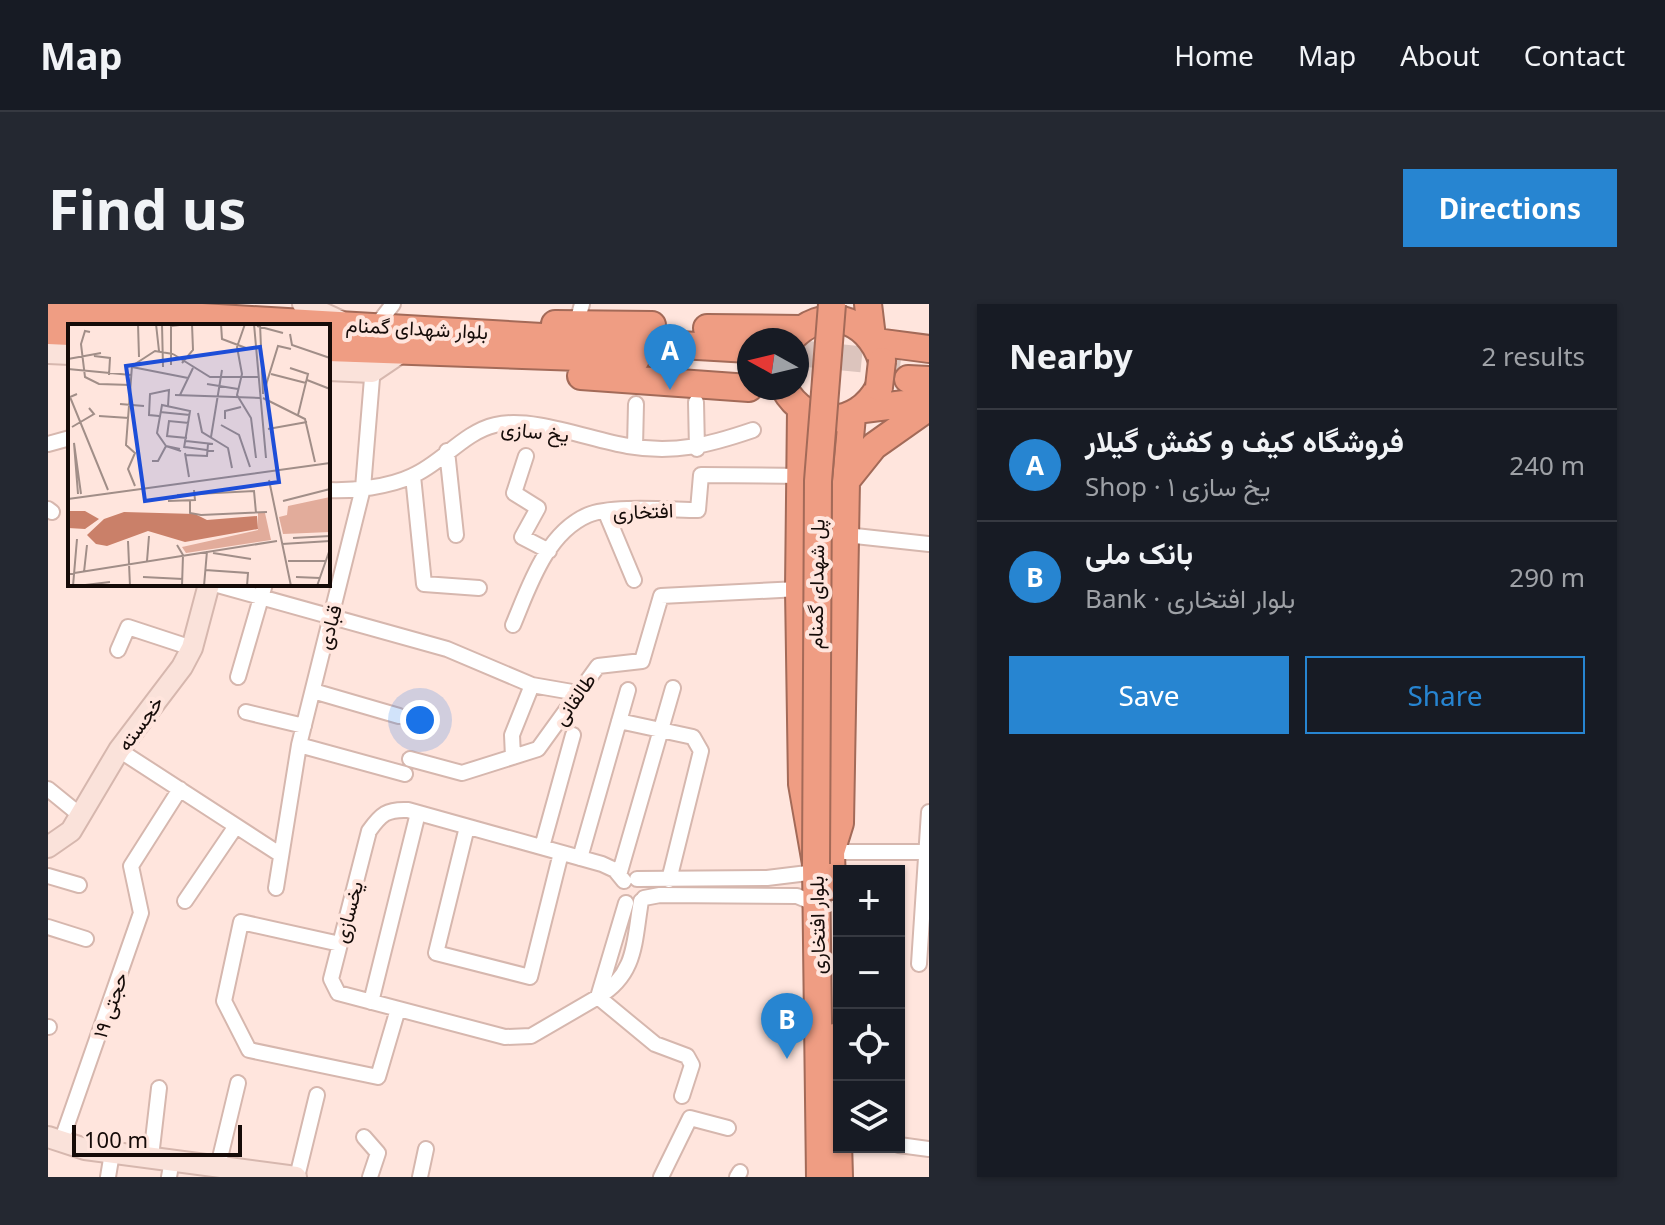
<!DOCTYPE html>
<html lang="en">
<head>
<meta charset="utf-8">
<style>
	:root { --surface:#171b24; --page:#242831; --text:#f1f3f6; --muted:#9ea1a6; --line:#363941; --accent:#2785d1 }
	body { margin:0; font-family:"Noto Sans",Vazirmatn,sans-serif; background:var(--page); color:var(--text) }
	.controls { position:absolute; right:24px; bottom:24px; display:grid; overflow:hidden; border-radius:0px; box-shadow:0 2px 6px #0004 }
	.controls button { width:72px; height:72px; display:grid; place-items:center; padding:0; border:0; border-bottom:2px solid var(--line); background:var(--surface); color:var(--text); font:40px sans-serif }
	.compass { position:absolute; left:689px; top:24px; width:72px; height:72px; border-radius:50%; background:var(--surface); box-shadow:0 2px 6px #0004; rotate:278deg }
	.scale { position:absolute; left:24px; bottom:20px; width:170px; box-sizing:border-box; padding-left:8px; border:4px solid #150b08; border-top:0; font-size:22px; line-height:28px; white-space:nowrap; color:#150b08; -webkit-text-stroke:6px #ffe5dd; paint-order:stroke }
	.you { position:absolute; left:372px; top:416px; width:28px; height:28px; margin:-20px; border:6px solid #fff; border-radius:50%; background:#1a73e8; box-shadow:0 0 0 12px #1a73e833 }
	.badge { display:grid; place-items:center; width:52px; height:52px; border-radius:50%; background:var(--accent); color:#fff; font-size:26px; font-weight:700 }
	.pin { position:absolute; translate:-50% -66px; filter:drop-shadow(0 2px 4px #0008) }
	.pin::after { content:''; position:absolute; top:42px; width:28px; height:24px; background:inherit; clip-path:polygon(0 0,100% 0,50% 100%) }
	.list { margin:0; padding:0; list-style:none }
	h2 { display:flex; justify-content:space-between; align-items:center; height:104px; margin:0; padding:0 32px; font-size:34px }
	h2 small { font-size:26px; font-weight:400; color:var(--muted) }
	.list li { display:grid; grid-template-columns:52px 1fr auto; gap:24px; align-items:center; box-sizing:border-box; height:112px; padding:0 32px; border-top:2px solid var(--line) }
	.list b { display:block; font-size:30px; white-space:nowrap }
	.list p { margin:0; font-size:26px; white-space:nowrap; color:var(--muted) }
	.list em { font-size:26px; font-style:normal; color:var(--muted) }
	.actions { display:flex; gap:16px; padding:24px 32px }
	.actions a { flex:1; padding:18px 0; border:2px solid var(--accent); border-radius:0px; text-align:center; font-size:28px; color:var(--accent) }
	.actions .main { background:var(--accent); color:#fff }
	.icon { flex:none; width:44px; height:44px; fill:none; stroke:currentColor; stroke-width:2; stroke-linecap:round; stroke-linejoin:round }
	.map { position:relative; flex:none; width:881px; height:873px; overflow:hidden; border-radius:0px }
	header { display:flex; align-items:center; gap:48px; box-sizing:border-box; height:112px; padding:0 40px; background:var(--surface); border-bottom:2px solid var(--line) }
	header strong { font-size:38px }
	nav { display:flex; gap:44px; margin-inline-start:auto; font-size:28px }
	.intro { display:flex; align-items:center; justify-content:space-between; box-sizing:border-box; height:192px; padding:0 48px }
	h1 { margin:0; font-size:56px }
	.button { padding:20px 36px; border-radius:0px; background:var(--accent); color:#fff; font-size:28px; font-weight:700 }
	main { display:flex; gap:48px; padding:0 48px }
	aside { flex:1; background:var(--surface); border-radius:0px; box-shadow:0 2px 6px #0004 }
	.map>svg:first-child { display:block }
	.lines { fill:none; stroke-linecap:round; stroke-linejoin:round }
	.highway-tunnel { stroke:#dcc4bd; stroke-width:26; stroke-dasharray:26 13; stroke-linecap:butt }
	.street-casing { stroke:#d6b7ae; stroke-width:18 }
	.secondary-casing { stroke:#d6b7ae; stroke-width:24 }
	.highway-casing { stroke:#a36a58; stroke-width:30 }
	.street { stroke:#fff; stroke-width:14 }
	.secondary { stroke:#fae2da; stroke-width:20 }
	.highway { stroke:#ef9d83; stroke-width:26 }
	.highway-bridge-casing { stroke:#a36a58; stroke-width:30; stroke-linecap:butt }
	.highway-bridge { stroke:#ef9d83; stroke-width:26 }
	.labels { text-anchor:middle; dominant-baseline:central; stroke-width:8; stroke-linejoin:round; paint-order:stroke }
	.street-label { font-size:20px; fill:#150b08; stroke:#ffe5dd }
	.inset-road { fill:none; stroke:#a18e88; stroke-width:2 }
	.view { fill:#1d4ed8; fill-opacity:0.15; stroke:#1d4ed8; stroke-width:4 }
	.inset-edge { fill:none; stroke:#150b08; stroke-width:4 }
</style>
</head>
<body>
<header>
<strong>Map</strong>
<nav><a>Home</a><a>Map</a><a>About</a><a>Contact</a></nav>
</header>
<div class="intro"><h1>Find us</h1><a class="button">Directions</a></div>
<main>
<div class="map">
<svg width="881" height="873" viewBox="0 0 881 873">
	<rect width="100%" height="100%" fill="#ffe5dd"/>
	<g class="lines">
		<path class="highway-tunnel" d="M749 49 861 60"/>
		<defs>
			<path id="street" d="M529 18 534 0
				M328 22 345 0
				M648 98 649 145
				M0 140 22 134
				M587 143 588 100
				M399 147 408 231
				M478 152 466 189 490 204 474 233 501 247
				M365 172 376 280 431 284
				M280 186C305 187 341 183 364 172 393 160 416 128 447 121 484 112 543 136 580 142 627 150 661 141 705 126
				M0 205 4 208
				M558 209 586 276
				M798 231 881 240
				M166 280 399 345 484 381 530 389
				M465 321C481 283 498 229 540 211 562 201 624 206 650 206L653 171 755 172
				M70 346 80 323 144 344
				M190 373 217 280
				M265 387 351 412
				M198 408 256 422
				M571 417 645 433 653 447 621 576
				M251 441 357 470
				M71 446 233 551
				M465 453 464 431 484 381
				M362 455 414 469 490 445 550 362 594 357 613 292 751 285
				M0 485 32 511
				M419 523 388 649 482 673 513 549
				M494 543 525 431
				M783 548H881
				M532 554 580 386
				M571 571 625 384
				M0 572 31 581
				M589 575 719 574 768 568
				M576 577 567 566 554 560 360 506C339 505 333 510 321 527L283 675 290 689 457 733 483 732 550 693 607 740 639 752 644 761 634 792
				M228 584 251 441 315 184 325 62
				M596 594 612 591 749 592 768 600
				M137 597 188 522
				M578 599 550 693C589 670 586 637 593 597
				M0 623 38 635
				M292 640 193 618 176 697 201 746 330 773 350 705
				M871 660 881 508
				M323 698 370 509
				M0 723H1
				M316 833 330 849 322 873
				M13 838 93 609 83 562 132 485
				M851 841 881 845
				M103 853 111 784
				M170 862 190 779
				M60 873 64 849
				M121 873 124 856
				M249 873 269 791
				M372 873 378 845
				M613 873 642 814 680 824
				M689 873 692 868"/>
			<path id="secondary" d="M255 0 292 17
				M0 49 22 50
				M280 66 324 68 355 47
				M0 543 23 527 71 446 134 363 144 344 161 280
				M0 833 37 845 248 873"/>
			<path id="highway" d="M820 0 824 33
				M0 4 701 45
				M507 20 604 21
				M659 24 752 25
				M0 27 22 28
				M742 36C775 0 819 12 834 57
				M828 38 881 45
				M280 44 588 55
				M533 72 701 84
				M860 75 881 76
				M736 84C759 125 809 125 831 83
				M816 105 881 97
				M753 106 751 285 754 480 768 560 772 873
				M798 177 826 142 881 103
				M784 582 783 548 792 519 798 177 804 112
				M787 733 791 873"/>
		</defs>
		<use href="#street" class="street-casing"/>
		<use href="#secondary" class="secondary-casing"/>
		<use href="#highway" class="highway-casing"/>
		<use href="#street" class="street"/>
		<use href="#secondary" class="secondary"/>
		<use href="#highway" class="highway"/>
		<defs>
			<path id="highway-bridge" d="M831 83 834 57
				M768 560 770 177 784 0"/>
		</defs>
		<use href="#highway-bridge" class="highway-bridge-casing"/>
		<use href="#highway-bridge" class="highway-bridge"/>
	</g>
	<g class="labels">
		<g class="street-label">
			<text transform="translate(369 24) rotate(3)">بلوار شهدای گمنام</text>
			<text transform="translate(487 127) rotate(6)">یخ سازی</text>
			<text transform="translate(595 207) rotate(-2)">افتخاری</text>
			<text transform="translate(768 280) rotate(-89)">پل شهدای گمنام</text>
			<text transform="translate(281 323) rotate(-75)">قبادی</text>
			<text transform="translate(526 395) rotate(-55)">طالقانی</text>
			<text transform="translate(92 419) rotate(-54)">خجسته</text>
			<text transform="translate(300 608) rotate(-75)">یخسازی</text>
			<text transform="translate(769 621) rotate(-91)">بلوار افتخاری</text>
			<text transform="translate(62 701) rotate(-71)">حجتی ۱۹</text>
		</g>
	</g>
	<g transform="translate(20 20)">
		<rect width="262" height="262" fill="#ffe5dd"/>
		<path d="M262 173V208L215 210 211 193 219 191 220 182ZM190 189H197L203 216 118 229 114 223 190 206Z" fill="#e2ac9b"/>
		<path d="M2 187H17L31 195 17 205 0 204ZM56 188 127 190 139 196 189 192 190 205 117 218 80 207 39 222 28 220 19 211 36 195Z" fill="#ca8069"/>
		<path class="inset-road" d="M70 0 71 33M88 0 91 27M94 0 95 43M153 0 154 15 178 24M177 0 169 23 174 50 169 71 183 94 188 134M186 0 198 134M192 0 195 70M189 2 215 9M22 8 17 7 13 20 17 53 31 60 63 61M222 10 224 21 262 34M105 30 142 53H190M26 32 42 34 41 51M0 35 33 29M114 39 125 26 124 0M103 41V2L120 0M64 43 120 54M222 44 240 50 230 91M0 45 63 51M203 50 238 59M239 56 262 65M139 60 170 65M198 61 210 22 223 25M9 70 2 73 40 166M107 71 192 74M112 71 125 44M195 74 237 95 247 138M52 80 76 82M92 88 122 91M130 89 134 108 160 124 164 144M31 92 61 94M91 92 81 91 82 70 101 66 100 82M157 95V87L173 83M153 101 171 111 182 143M4 103 26 90 21 84M200 105 239 98M143 113 154 46M119 114 99 112 101 97 121 99M118 117 145 120M117 123 146 127M112 125 98 122 113 127M117 129 121 153M117 131 139 132 140 120M84 137H90L98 122 89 109 94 81 122 87 116 124M201 156 223 262M67 162 60 145 67 129 58 121 64 42 87 27 105 30M10 170 6 119 13 170M109 171 186 167 188 189M0 175 262 139M100 177 127 176 126 166M122 177V189L133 191 199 188M215 177 262 165M225 214 262 212M60 217 62 262M214 220 262 217M109 221 115 231 114 262M145 229 183 235M79 237 81 212M220 237H258M137 246 180 249 179 262M16 248 19 221M0 250 209 217M75 253 115 255M228 253 252 254M5 262 9 215M9 262 42 258M136 262 139 227M249 262 262 225"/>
		<path class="view" d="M192 23 211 158 77 177 58 42Z"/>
		<rect width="262" height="262" class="inset-edge"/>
	</g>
</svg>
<div class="controls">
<button>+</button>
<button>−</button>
<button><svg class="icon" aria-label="locate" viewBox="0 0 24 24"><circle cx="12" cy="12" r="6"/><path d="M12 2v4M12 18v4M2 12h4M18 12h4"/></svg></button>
<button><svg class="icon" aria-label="layers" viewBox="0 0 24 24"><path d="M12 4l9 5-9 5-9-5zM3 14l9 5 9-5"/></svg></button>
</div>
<svg class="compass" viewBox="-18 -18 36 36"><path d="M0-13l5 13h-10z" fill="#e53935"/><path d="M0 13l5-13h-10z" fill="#9ea1a6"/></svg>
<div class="scale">100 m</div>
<div class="you"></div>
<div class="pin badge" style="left:622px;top:86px">A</div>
<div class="pin badge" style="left:739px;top:755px">B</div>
</div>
<aside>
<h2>Nearby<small>2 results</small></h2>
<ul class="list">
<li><span class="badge">A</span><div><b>فروشگاه کیف و کفش گیلار</b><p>Shop · یخ سازی ۱</p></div><em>240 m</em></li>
<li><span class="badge">B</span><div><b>بانک ملی</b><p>Bank · بلوار افتخاری</p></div><em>290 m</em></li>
</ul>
<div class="actions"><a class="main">Save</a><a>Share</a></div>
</aside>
</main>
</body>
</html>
